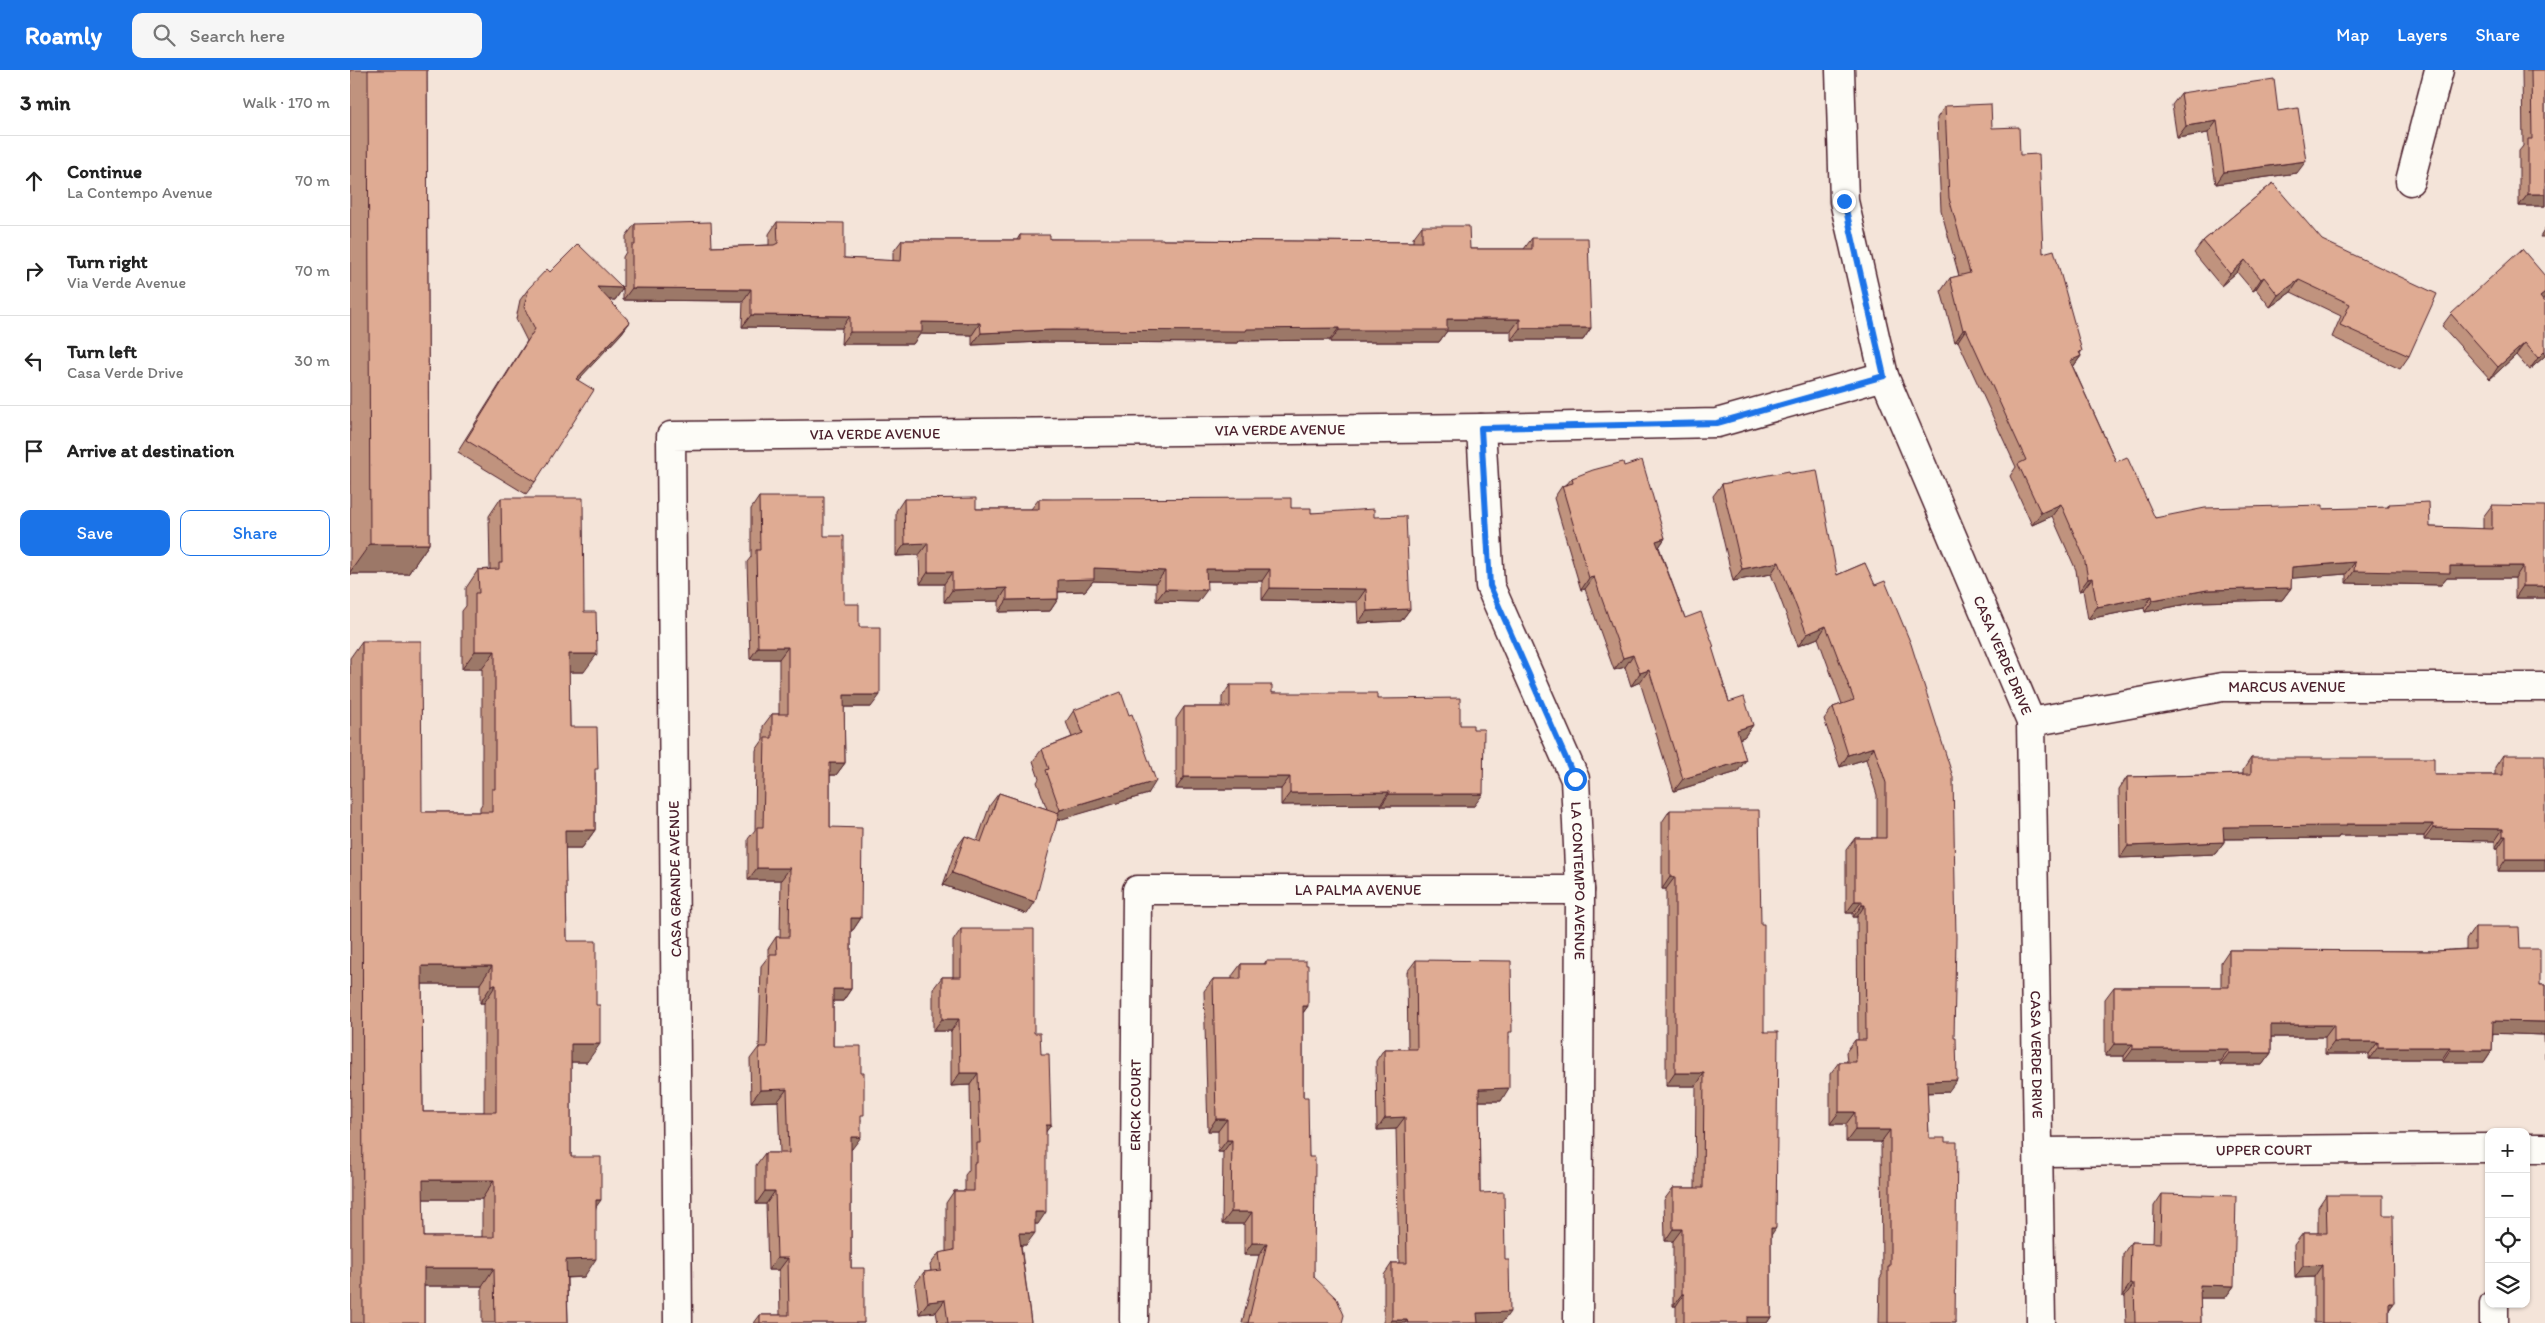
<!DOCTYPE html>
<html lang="en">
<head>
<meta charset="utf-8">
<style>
	:root { --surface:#fff; --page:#f6f6f6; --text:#222; --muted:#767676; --line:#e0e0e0; --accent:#1a73e8 }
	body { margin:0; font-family:Itim,sans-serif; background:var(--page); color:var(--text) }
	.controls { position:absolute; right:15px; bottom:15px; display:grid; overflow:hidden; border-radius:10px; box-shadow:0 1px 4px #0004 }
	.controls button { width:45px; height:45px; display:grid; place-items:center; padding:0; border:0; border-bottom:1px solid var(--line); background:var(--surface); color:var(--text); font:25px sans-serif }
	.stop { position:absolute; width:15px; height:15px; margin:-11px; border:4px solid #1a73e8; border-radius:50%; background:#fff }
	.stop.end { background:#1a73e8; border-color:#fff; box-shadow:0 1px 5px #0008 }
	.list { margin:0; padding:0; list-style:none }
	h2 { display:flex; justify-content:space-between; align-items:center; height:65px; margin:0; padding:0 20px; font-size:21px }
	h2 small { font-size:16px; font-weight:400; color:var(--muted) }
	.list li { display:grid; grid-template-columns:32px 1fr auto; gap:15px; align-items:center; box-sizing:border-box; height:90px; padding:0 20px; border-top:1px solid var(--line) }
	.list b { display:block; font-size:19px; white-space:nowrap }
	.list p { margin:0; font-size:16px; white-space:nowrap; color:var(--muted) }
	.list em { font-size:16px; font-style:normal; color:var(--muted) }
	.actions { display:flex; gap:10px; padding:15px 20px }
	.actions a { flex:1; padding:11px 0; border:1px solid var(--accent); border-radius:10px; text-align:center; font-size:18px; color:var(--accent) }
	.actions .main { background:var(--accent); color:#fff }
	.icon { flex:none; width:28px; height:28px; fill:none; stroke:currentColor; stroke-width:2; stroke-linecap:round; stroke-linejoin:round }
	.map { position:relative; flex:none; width:2195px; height:1253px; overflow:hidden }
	header { display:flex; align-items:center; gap:30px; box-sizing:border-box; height:70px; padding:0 25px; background:var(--accent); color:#fff }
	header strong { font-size:24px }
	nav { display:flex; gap:28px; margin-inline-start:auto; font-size:18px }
	.search { width:350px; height:45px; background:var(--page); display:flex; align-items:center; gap:12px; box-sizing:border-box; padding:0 18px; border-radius:10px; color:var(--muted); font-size:19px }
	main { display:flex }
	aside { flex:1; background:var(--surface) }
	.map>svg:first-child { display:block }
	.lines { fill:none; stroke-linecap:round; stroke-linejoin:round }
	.minor-casing { stroke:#4a1f2b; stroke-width:31 }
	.minor { stroke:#fdfcf7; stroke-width:28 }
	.wall { fill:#c0937e; stroke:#4a1f2b; fill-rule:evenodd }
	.shaded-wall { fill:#9c7867; stroke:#4a1f2b }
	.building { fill:#dfab93; stroke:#4a1f2b; fill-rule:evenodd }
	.route { stroke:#1a73e8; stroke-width:6 }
	.labels { text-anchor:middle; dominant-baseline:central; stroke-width:4; stroke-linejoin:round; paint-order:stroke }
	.street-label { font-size:15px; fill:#4a1f2b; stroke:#fdfcf7 }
</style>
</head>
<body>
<header>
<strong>Roamly</strong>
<div class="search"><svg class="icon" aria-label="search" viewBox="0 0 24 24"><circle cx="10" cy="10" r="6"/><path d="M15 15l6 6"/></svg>Search here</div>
<nav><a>Map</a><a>Layers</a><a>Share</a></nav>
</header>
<main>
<aside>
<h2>3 min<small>Walk · 170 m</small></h2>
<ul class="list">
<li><svg class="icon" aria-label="ahead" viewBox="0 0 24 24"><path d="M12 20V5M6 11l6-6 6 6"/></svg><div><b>Continue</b><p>La Contempo Avenue</p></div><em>70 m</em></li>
<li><svg class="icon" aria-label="right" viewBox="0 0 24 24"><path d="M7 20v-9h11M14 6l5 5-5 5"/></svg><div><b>Turn right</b><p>Via Verde Avenue</p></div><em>70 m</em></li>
<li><svg class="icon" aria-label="left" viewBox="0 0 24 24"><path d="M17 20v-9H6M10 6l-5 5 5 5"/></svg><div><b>Turn left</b><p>Casa Verde Drive</p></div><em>30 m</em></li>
<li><svg class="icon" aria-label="arrive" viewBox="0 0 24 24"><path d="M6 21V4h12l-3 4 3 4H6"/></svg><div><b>Arrive at destination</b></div></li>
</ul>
<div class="actions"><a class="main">Save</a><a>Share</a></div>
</aside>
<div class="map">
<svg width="2195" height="1253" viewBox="0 0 2195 1253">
	<rect width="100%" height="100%" fill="#f4e4d9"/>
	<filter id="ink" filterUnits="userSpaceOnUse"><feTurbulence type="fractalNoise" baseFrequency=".02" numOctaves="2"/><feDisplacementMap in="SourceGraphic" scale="10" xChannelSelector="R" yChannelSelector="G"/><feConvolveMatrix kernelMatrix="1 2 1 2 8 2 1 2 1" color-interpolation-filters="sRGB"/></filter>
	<g filter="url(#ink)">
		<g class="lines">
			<defs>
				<g id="minor">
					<path id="s1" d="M1490 0 1494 131 1534 306 1681 652 1691 1253"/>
					<path d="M2060 111 2089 0"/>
					<path id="s2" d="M1131 358 1140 516 1225 709 1230 820 1228 1253"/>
					<path id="s3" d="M1681 652 1872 617H2195"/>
					<path d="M2176 1078H2195"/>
					<path id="s4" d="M1690 1082 2139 1078"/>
					<path d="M2144 1234V1253"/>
					<path id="s5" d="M784 1250 787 820H1230"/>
					<path id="s6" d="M328 1253 321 366 1131 358 1367 353 1534 306"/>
				</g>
			</defs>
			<use href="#minor" class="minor-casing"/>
			<use href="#minor" class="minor"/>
		</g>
		<path class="wall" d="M0 0H77L79 474 58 504H0Z
			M2172 0H2195V136H2169V81L2173 76Z
			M1831 23 1928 41 1947 103 1866 114 1858 63 1827 68 1822 35Z
			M1595 36 1642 58 1670 85 1693 183 1731 286 1723 297 1766 392 1805 448 1973 439 2037 438 2039 434 2080 457 2133 459V447L2142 435 2195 528H2165V508H2097L2091 515 1996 513V504L1941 508V518L1932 530 1848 532 1795 542 1794 538 1738 549 1733 520 1729 521 1726 500 1702 446 1682 455 1660 406 1666 397 1608 271 1605 272 1591 221 1600 208 1609 206 1591 140 1587 48Z
			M1923 113 2059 286 2050 299 1982 267 1991 246 1941 222 1920 237 1906 219 1903 221 1887 202 1871 216 1844 183 1853 171Z
			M427 152 494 188 543 191V182L552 170H667L670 165 700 169 813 170 1063 172V168L1072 156 1120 179H1174L1182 168 1241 258 1233 270H1161V261H1097L1089 272H980V270L889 271 888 273 693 272 622 275V265L570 264 563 274H491L492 258 392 257 393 231 273 230V218L265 230H259L280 252 271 264 227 310 185 412 176 424 107 382 177 271 166 249 170 230 179 218 200 202 273 217V187L276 182V166L285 154 362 177 419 175V164Z
			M2193 230 2195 286 2179 300 2166 285 2140 309 2092 256 2101 244Z
			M1274 396 1315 468 1309 477 1335 548 1364 577 1362 579 1379 632 1403 655 1394 667 1389 669 1396 690 1387 702 1324 721 1290 612 1281 616 1275 597 1264 600 1235 519 1231 520 1204 428 1212 416 1217 414 1222 408Z
			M1440 404 1487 505 1515 493 1598 1022 1577 1023 1579 1068 1605 1253H1529L1530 1208 1532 1205 1531 1072H1496V1054H1480V1004L1489 992H1497L1496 982 1505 970H1508L1507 847H1503V843H1496V780L1505 768H1527V725L1516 689 1490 697 1474 649 1483 637 1492 634 1468 568 1448 576 1421 504 1383 511 1363 426 1372 414Z
			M409 427 474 466 494 534 509 557 521 637H494L495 693 486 705H480V757L511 848 503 860H501V919L493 931H483V976L511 1050 502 1079H501V1198L514 1253H404L410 1245H430L429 1200H418L416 1134H406V1095L415 1083H430L428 1031 401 1032 400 989 409 977 411 896 418 887V879L426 867H430L431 810H398V769L405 760 406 680 413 670V656L422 644H429V589H400L397 492 401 487V439Z
			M151 428 234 602H219L220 657 245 703V760L232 778H215L217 871 237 992H221V1087L246 1137 234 1207 217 1208 218 1253H132V1216H74V1253H1L0 588 12 571 72 742H130V737L132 734V599H112V541L116 536V518L128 500 140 499 139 446ZM72 914H130V933H134V1042H73ZM73 1129H132V1167H74Z
			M554 429 626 439H681L689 429 941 438 961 443 1024 447 1060 539 1051 551 1008 553 1007 532 912 530V511H857L848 532 806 531V513L743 511 735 521 708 522V529L700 541 649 542V531L594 532V514H570L569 485 546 486V441Z
			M880 615 922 623 1027 629 1110 655 1124 736H1031V734L931 735V719H826V649L834 637H872V627Z
			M724 640 798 724 707 750 677 844 593 815 606 778 615 766 627 771 640 735 649 723 697 739 687 712 689 709 683 691 692 679 722 667 716 652Z
			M2153 685 2195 801H2148V778H2145V771L2074 770V766H1989L1988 768 1874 769V772L1865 784 1770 788 1769 719 1777 707 1893 704V700L1901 688 2084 705H2145V697Z
			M1320 740 1414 962 1421 1166V1247L1417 1253H1326V1236H1323V1171H1315L1314 1130 1323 1118H1345L1346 1016H1316V819H1312V752Z
			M2125 857 2170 879 2190 915H2195V989L2194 965 2143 963 2142 980 2134 992H2092V989H2019V984H1975V967H1921V983L1912 995H1870V991H1774V986H1755V929L1764 917H1871V892L1879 880 2085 881 2116 879V870Z
			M611 859 684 963 691 984 701 1055 696 1061 688 1154H685L676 1175H671L681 1253H588L586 1242 569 1244 565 1214 574 1202 581 1201 580 1195 589 1183 596 1182V1133L604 1121H615V1105L619 1100V1085L621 1082 620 1015 601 1016V961H583V919L592 907H603V871Z
			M1066 890 1159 966 1151 1031H1129L1130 1123 1152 1253H1034V1205L1042 1193H1049L1046 1059 1027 1060 1026 991 1034 979H1058L1057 902Z
			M916 891 958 936 953 943V1027L959 1087 964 1207 992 1253H892L909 1185H894V1154H872L873 1082H868V1061H858L854 921 863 909H882V906L891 894H914Z
			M1812 1124 1884 1216 1875 1228H1850L1851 1253H1776L1775 1226H1772L1773 1184 1781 1172 1803 1173 1804 1136Z
			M1976 1125 2033 1145 2044 1233 2039 1240V1253H1964V1207L1945 1208 1944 1175 1953 1163H1968V1137Z"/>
		<path class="shaded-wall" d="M1867 51 1858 63 1827 68 1836 56Z
			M1956 91 1947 103 1866 114 1874 102Z
			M2178 124H2195V136H2169Z
			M2195 159V167H2190Z
			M1895 190 1887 202 1871 216 1880 204Z
			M1914 207 1906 219 1903 221 1911 209Z
			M1949 210 1941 222 1920 237 1928 225Z
			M247 217 273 218 265 230 238 229Z
			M282 218 401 219 393 231 273 230Z
			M2195 223V228L2182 239 2190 227Z
			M401 245 500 246 492 258 392 257Z
			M1097 249H1170L1161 261H1097L1089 272H980L989 260Z
			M280 252 271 264 217 322 226 309Z
			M572 252 630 253 622 265 570 264 563 274H491L500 262Z
			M989 258 980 270 889 271 888 273 693 272 622 275 631 263 702 260Z
			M1170 258H1241L1233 270H1161Z
			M1616 259 1608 271 1605 272 1613 260Z
			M2175 273 2166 285 2140 309 2148 297Z
			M1732 281 1727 287 1731 286 1722 298 1720 291 1729 282Z
			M2195 281V286L2179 300 2188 288Z
			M1711 434 1702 446 1682 455 1691 443Z
			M1315 468 1307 480 1306 471Z
			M578 473 569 485 546 486 555 474Z
			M20 474H79L58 504H0V502Z
			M1429 492 1421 504 1383 511 1392 499Z
			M2005 492 1996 504 1933 509 1942 497Z
			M2100 496H2173L2165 508H2097L2091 515 1996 513 2004 501Z
			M744 498 815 501 806 513 743 511 735 521 700 522 708 510Z
			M856 499H920L912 511H848Z
			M578 502H602L594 514H570Z
			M1244 507 1235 519 1231 520 1239 508Z
			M1742 508 1733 520 1729 521 1738 509Z
			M2173 516H2195V528H2165Z
			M657 518 649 531 594 532 602 520Z
			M920 518 1016 519 1007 532 912 530Z
			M1941 518 1932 530 1848 532 1795 542 1803 530 1857 520Z
			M815 519 857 520 848 532 806 531Z
			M1802 526 1794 538 1738 549 1747 537Z
			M708 529 700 541 649 542 657 530Z
			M1060 539 1051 551 1008 553 1017 541Z
			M1476 556 1468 568 1448 576 1457 564Z
			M408 577H438L429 589H400Z
			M125 581H145L132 599H112Z
			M219 584H247L234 602H206Z
			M1283 585 1275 597 1264 600 1273 588Z
			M1299 600 1290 612 1281 616 1290 603Z
			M494 625H530L521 637H485Z
			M1403 655 1394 667 1378 672 1387 660Z
			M1524 677 1516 689 1490 697 1498 685Z
			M1396 690 1387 702 1324 721 1333 709Z
			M480 693H495L486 705H471Z
			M834 707H940L931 719H826Z
			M806 711 798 724 702 752 710 740Z
			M1039 722 1031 734 931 735 940 723Z
			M1039 724H1133L1124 736H1031Z
			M1996 754H2083L2074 766H1989L1988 768 1865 769 1873 757Z
			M2083 758 2153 759 2145 771 2074 770Z
			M215 760H245L232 778H202Z
			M2153 766H2156L2148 778H2145Z
			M1874 772 1865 784 1770 788 1778 776Z
			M2156 789H2195V801H2148Z
			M407 798H440L431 810H398Z
			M602 803 685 832 677 844 593 815Z
			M1320 807H1325L1316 819H1312Z
			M1505 831H1512L1503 843H1496Z
			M1512 835H1515L1507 847H1503Z
			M501 848H511L503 860H493Z
			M72 896H142L130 914H60Z
			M142 915H146L134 933H130Z
			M483 919H501L493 931H475Z
			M953 936H958L949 948Z
			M592 949H609L601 961H583Z
			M2143 951 2195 952V964L2194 965 2135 963Z
			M1921 955H1984L1975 967H1912Z
			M1984 972H2028L2019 984H1975Z
			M221 974H250L237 992H208Z
			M1764 974H1783L1774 986H1755Z
			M2028 977H2100L2092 989H2019Z
			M1783 979H1879L1870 991H1774Z
			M2100 980H2142L2134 992H2092Z
			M1879 983H1921L1912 995H1870Z
			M610 1003H628L620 1015 601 1016Z
			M1325 1003H1354L1346 1016H1316Z
			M1607 1010 1598 1022 1568 1023 1577 1011Z
			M1159 1018 1151 1031H1121L1129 1019Z
			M437 1019 428 1031 401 1032 410 1020Z
			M1489 1042H1505L1496 1054H1480Z
			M1055 1047 1046 1059 1027 1060 1035 1048Z
			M866 1049H877L868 1061H858Z
			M696 1055H701L692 1067Z
			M1505 1060H1540L1531 1072H1496Z
			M501 1067H511L502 1079H492Z
			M877 1070H882L873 1082H868Z
			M73 1110H144L132 1129H61Z
			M415 1121H425L416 1134H406Z
			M246 1130H251L238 1148Z
			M685 1142H696L688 1154H676Z
			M881 1142H902L894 1154H872Z
			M1421 1158H1426L1418 1170Z
			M1323 1159H1332L1323 1171H1315Z
			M669 1163H685L676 1175H661Z
			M902 1173H917L909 1185H894Z
			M427 1188H438L429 1200H418Z
			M246 1189 234 1207 204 1208 216 1190Z
			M1972 1195 1964 1207 1945 1208 1953 1196Z
			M74 1198H144L132 1216H61Z
			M1780 1214H1784L1775 1226H1772Z
			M1850 1215 1884 1216 1875 1228H1841Z
			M1332 1224H1334L1326 1236H1323Z
			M595 1230 586 1242 569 1244 578 1232Z
			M2039 1233H2044L2035 1245Z
			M1160 1242 1152 1253H1120L1127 1243Z
			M1397 1247H1421L1417 1253H1393Z
			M1042 1250H1057L1055 1253H1040Z"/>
		<path class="building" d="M18 0H77L79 474H20Z
			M2181 0H2195V124H2178V69H2182Z
			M1924 9 1928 41 1948 38 1956 91 1874 102 1867 51 1836 56 1831 23Z
			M1641 34 1642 58 1669 57 1670 85 1689 84 1693 183 1704 180 1732 281 1729 282 1731 286 1720 291 1766 392 1777 387 1805 448 1855 438 1973 435V439L2039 437V434L2079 432 2080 457 2142 459V435L2195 436V516H2173V496H2100V503L2004 501 2005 492 1942 497 1941 518 1857 520 1803 530 1802 526 1747 537 1742 508 1738 509 1734 487 1711 434 1691 443 1668 394 1676 390 1616 259 1613 260 1600 208 1620 203 1599 128 1595 36Z
			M1923 113 1972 170 2087 224 2059 286 1990 255 2000 234 1949 210 1928 225 1914 207 1911 209 1895 190 1880 204 1853 171Z
			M361 152 362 177 424 175 428 173 427 152 494 153V188L551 191 552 170H670V165H700V169H813V170L1072 172V156H1119L1120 179H1182V168H1238L1241 258H1170V249H1097V260H989V258L897 259 896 261 702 260 631 263 630 253 572 252V262H500V246L401 245V219L282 218V175H285V154Z
			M228 174 273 218 247 217 280 252 226 309 244 320 185 412 116 370 185 259 174 237 179 218 197 199 200 202Z
			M2172 179 2195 206V223L2190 227 2195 233V281L2188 288 2175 273 2148 297 2101 244Z
			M1292 390 1315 468 1306 471 1335 548 1351 542 1364 577H1362L1379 632 1394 627 1403 655 1387 660 1396 690 1333 709 1299 600 1290 603 1283 585 1273 588 1244 507 1239 508 1212 416 1223 413 1222 408 1243 400 1273 392 1274 396Z
			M1467 400 1487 505 1515 493 1525 515 1535 511 1561 574 1603 707 1606 868 1604 968H1606L1607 1010 1577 1011 1579 1068H1595V1072H1607L1605 1253H1538V1196H1540V1060H1505V1042H1489V992H1506L1505 970H1516L1515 835H1512V831H1505V768H1536V713L1524 677 1498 685 1483 637 1504 630 1476 556 1457 564 1429 492 1392 499 1372 414 1439 401 1440 404Z
			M409 427H474V466H494V534H509V557H530V625H494L495 693H480V757L512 758 511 848H501V919H483V976H511V1003H514V1045H511V1067H501V1198H514V1253H410V1245H439L438 1188H427L425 1121H415V1083H439L437 1019 410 1020 409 977H417L420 884H427L426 867H439L440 798H407V757H413L415 668H422V644H438V577H408L406 480H410Z
			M151 428H233L234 542H246L247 584H219L220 657H247L248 699H245V760H215L217 871H246V935H250V974H221V1087H251V1130H246V1189L216 1190 218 1253H145L144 1198H74V1253H13L12 571H71L72 742H142V719H145V581H125V523H129L128 500 149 499V493H152ZM72 896H142V915H146V1042H73ZM73 1110H144V1167H74Z
			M626 428V439H689V429L941 428V438H961V443L1024 439V447L1056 446 1060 539 1017 541 1016 519 920 518V499H856L857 520 815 519V501L744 498V509L708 510V529L657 530V518L602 520V502H578V473L555 474 554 429Z
			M880 615H922V623H1027V629L1110 628V655H1123V659H1134L1133 724H1039V722L940 723V707H834V637H880Z
			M771 622 779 645 782 644 806 711 710 740 696 700 699 699 692 679 733 663 724 640Z
			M2153 685H2195V789H2156V766H2153V759L2083 758V754H1996V756L1873 757 1874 772 1778 776 1777 707 1901 704V688H2084V705H2153Z
			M649 723 709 743 685 832 602 803 615 766 631 772Z
			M1320 740H1409L1411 854H1414V962H1428L1426 1158H1421V1247H1397V1253H1334V1224H1332V1159H1323V1118H1353L1354 1003H1325V807H1320Z
			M2125 857H2169L2170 879H2190V915H2195V952L2143 951 2142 980H2100V977H2028V972H1984V955H1921V983H1879V979H1783V974H1764V917H1879V880L2085 881 2125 879Z
			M611 859H684V963H690L691 984H699L701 1055H696V1142H685V1163H669L681 1253H598L595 1230 578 1232 574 1202 591 1200 589 1183 604 1180V1121H624V1093H627V1073H630L628 1003H610L609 949H592V907H611Z
			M1066 890 1161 891 1162 962H1159V1018L1129 1019 1130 1123 1154 1122 1155 1190H1159L1160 1242 1127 1243 1128 1253H1058L1057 1250H1042V1193H1057L1055 1047 1035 1048 1034 979H1067Z
			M916 891H956V895H958V936H953V1027H958L959 1087H965L964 1207 987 1229 994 1245 992 1253H898L917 1173H902V1142H881L882 1070H877V1049H866L863 909H891V894H916Z
			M1812 1124 1886 1126 1884 1216 1850 1215 1851 1253H1785L1784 1214H1780L1781 1172 1811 1173Z
			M1976 1125H2033V1145H2043L2044 1233H2039V1253H1972V1195L1953 1196V1163H1977Z"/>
	</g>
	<g class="lines" filter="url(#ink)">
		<path class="route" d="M1225 709 1140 516 1131 358 1367 353 1534 306 1494 131"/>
	</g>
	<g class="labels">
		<g class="street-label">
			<text stroke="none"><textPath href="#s6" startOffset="1496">VIA VERDE AVENUE</textPath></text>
			<text stroke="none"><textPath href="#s6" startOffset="1091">VIA VERDE AVENUE</textPath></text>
			<text stroke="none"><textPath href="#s1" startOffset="614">CASA VERDE DRIVE</textPath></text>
			<text stroke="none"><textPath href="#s3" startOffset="259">MARCUS AVENUE</textPath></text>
			<text transform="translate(325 809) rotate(-91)">CASA GRANDE AVENUE</text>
			<text stroke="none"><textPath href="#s2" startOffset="471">LA CONTEMPO AVENUE</textPath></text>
			<text stroke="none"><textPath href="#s5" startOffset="651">LA PALMA AVENUE</textPath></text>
			<text stroke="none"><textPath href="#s1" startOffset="1019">CASA VERDE DRIVE</textPath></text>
			<text stroke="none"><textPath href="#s5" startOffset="215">ERICK COURT</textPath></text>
			<text stroke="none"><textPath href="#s4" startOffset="224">UPPER COURT</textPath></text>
		</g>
	</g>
</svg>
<div class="controls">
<button>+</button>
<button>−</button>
<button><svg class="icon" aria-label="locate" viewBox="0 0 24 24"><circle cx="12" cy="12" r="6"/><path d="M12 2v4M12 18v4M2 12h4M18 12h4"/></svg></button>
<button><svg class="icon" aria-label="layers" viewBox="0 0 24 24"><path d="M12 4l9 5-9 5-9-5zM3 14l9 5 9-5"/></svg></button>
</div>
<div class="stop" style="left:1225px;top:709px"></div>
<div class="stop end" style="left:1494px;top:131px"></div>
</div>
</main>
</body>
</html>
